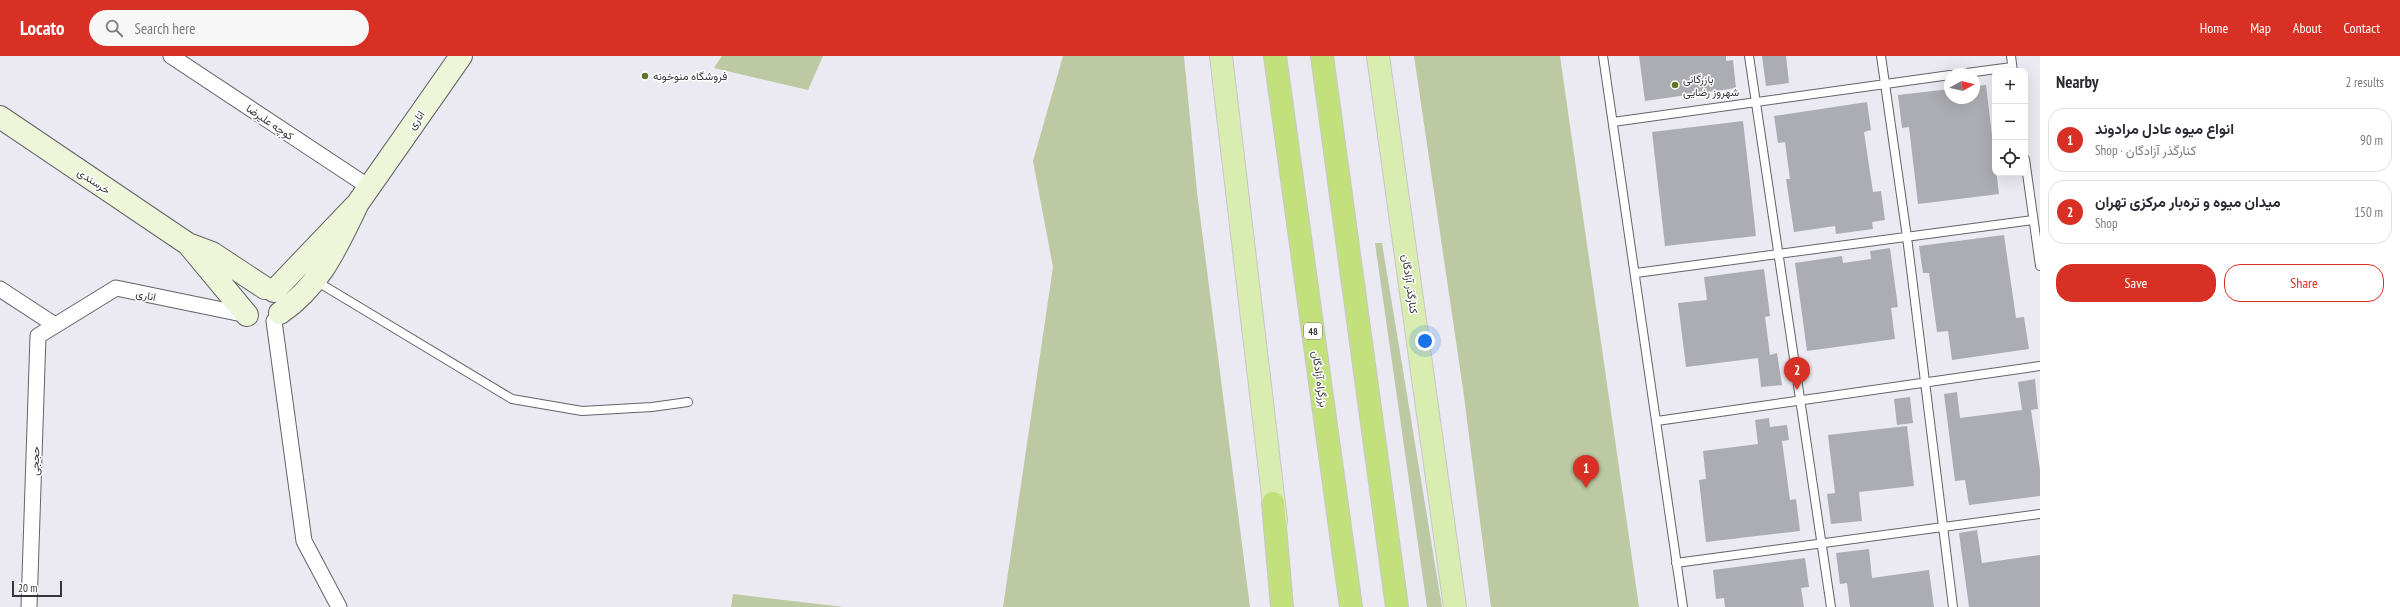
<!DOCTYPE html>
<html lang="en">
<head>
<meta charset="utf-8">
<style>
	:root { --surface:#fff; --page:#f7f7f7; --text:#2b2b33; --muted:#7c7c81; --line:#e1e1e2; --accent:#d93025 }
	body { margin:0; font-family:"PT Sans Narrow",Vazirmatn,sans-serif; background:var(--page); color:var(--text) }
	.controls { position:absolute; right:12px; top:12px; display:grid; overflow:hidden; border-radius:8px; box-shadow:0 4px 16px #0002 }
	.controls button { width:36px; height:36px; display:grid; place-items:center; padding:0; border:0; border-bottom:1px solid var(--line); background:var(--surface); color:var(--text); font:20px sans-serif }
	.compass { position:absolute; left:1944px; top:12px; width:36px; height:36px; border-radius:50%; background:var(--surface); box-shadow:0 4px 16px #0002; rotate:82deg }
	.scale { position:absolute; left:12px; bottom:10px; width:50px; box-sizing:border-box; padding-left:4px; border:2px solid #37373a; border-top:0; font-size:11px; line-height:14px; white-space:nowrap; color:#37373a; -webkit-text-stroke:3px #fff; paint-order:stroke }
	.you { position:absolute; left:1425px; top:285px; width:14px; height:14px; margin:-10px; border:3px solid #fff; border-radius:50%; background:#1a73e8; box-shadow:0 0 0 6px #1a73e833 }
	.badge { display:grid; place-items:center; width:26px; height:26px; border-radius:50%; background:var(--accent); color:#fff; font-size:13px; font-weight:700 }
	.pin { position:absolute; translate:-50% -33px; filter:drop-shadow(0 1px 2px #0008) }
	.pin::after { content:''; position:absolute; top:21px; width:14px; height:12px; background:inherit; clip-path:polygon(0 0,100% 0,50% 100%) }
	.list { margin:0; padding:0; list-style:none }
	h2 { display:flex; justify-content:space-between; align-items:center; height:52px; margin:0; padding:0 16px; font-size:17px }
	h2 small { font-size:13px; font-weight:400; color:var(--muted) }
	.list li { display:grid; grid-template-columns:26px 1fr auto; gap:12px; align-items:center; box-sizing:border-box; height:64px; margin:0 8px 8px; padding:0 8px; border:1px solid var(--line); border-radius:16px }
	.list b { display:block; font-size:15px; white-space:nowrap }
	.list p { margin:0; font-size:13px; white-space:nowrap; color:var(--muted) }
	.list em { font-size:13px; font-style:normal; color:var(--muted) }
	.actions { display:flex; gap:8px; padding:12px 16px }
	.actions a { flex:1; padding:9px 0; border:1px solid var(--accent); border-radius:16px; text-align:center; font-size:14px; color:var(--accent) }
	.actions .main { background:var(--accent); color:#fff }
	.icon { flex:none; width:22px; height:22px; fill:none; stroke:currentColor; stroke-width:2; stroke-linecap:round; stroke-linejoin:round }
	.map { position:relative; flex:none; width:2040px; height:551px; overflow:hidden }
	header { display:flex; align-items:center; gap:24px; box-sizing:border-box; height:56px; padding:0 20px; background:var(--accent); color:#fff }
	header strong { font-size:19px }
	nav { display:flex; gap:22px; margin-inline-start:auto; font-size:14px }
	.search { width:280px; height:36px; background:var(--page); display:flex; align-items:center; gap:10px; box-sizing:border-box; padding:0 14px; border-radius:22px; color:var(--muted); font-size:15px }
	main { display:flex }
	aside { flex:1; background:var(--surface) }
	.map>svg:first-child { display:block }
	.green { fill:#bcc9a3 }
	.building { fill:#acacb3 }
	.lines { fill:none; stroke-linecap:round; stroke-linejoin:round }
	.lane-casing { stroke:#64636a; stroke-width:10 }
	.street-casing { stroke:#64636a; stroke-width:17 }
	.secondary-casing { stroke:#64636a; stroke-width:24 }
	.primary-casing { stroke:#c7c7c8; stroke-width:24 }
	.highway-casing { stroke:#c7c7c8; stroke-width:24 }
	.lane { stroke:#fff; stroke-width:8 }
	.street { stroke:#fff; stroke-width:15 }
	.secondary { stroke:#edf6d8; stroke-width:22 }
	.primary { stroke:#daedb0; stroke-width:22 }
	.highway { stroke:#c2e17c; stroke-width:22 }
	.poi-dot { fill:#607627; stroke:#fff; stroke-width:1.5 }
	.labels { text-anchor:middle; dominant-baseline:central; stroke-width:3; stroke-linejoin:round; paint-order:stroke }
	.shield { fill:#fff; stroke:#737375; stroke-width:1 }
	.shield-label { font-size:10px; font-weight:bold; fill:#37373a }
	.poi-label { font-size:11px; fill:#37373a; stroke:#fff; text-anchor:start }
	.street-label { font-size:11px; fill:#37373a; stroke:#fff }
</style>
</head>
<body>
<header>
<strong>Locato</strong>
<div class="search"><svg class="icon" aria-label="search" viewBox="0 0 24 24"><circle cx="10" cy="10" r="6"/><path d="M15 15l6 6"/></svg>Search here</div>
<nav><a>Home</a><a>Map</a><a>About</a><a>Contact</a></nav>
</header>
<main>
<div class="map">
<svg width="2040" height="551" viewBox="0 0 2040 551">
	<rect width="100%" height="100%" fill="#ebeaf2"/>
	<path class="green" d="M722 0H823L808 34 714 12Z
		M1063 0H1184L1197 136 1250 551H1003L1053 211 1033 105Z
		M1414 0H1560L1639 551H1491L1463 333Z
		M1375 187H1382L1442 551H1427Z
		M733 538 844 551H731Z"/>
	<path class="building" d="M1639 0H1726V5L1733 4 1736 32 1645 45Z
		M1762 0H1786L1789 27 1766 30Z
		M1986 29 1999 138 1918 148 1909 71 1902 72 1898 39 1950 33V42H1974V30Z
		M1867 46 1871 74 1864 76 1873 136 1881 135 1885 164 1872 166 1873 173 1836 178 1835 170 1794 176 1786 123H1790L1785 86 1778 87 1774 60Z
		M1743 65 1756 180 1665 190 1652 76Z
		M2004 179 2016 262 2024 261 2029 293 1952 304 1948 275 1937 276 1929 217H1923L1919 190Z
		M1890 192 1898 251 1891 252 1895 283 1807 295 1795 207 1842 200 1843 207 1871 203 1870 195Z
		M1764 213 1770 260 1765 261 1770 299 1777 297 1782 329 1761 331 1758 302 1686 311 1678 247 1707 244 1704 221Z
		M2035 323 2038 353 2031 354 2040 414V440L1969 449 1965 424 1955 425 1944 338 1957 336 1960 362 2022 354 2018 326Z
		M1910 341 1913 367 1897 369 1894 343Z
		M1769 362 1770 371 1787 369 1789 384 1782 385 1790 444 1796 443 1800 475 1706 486 1699 424 1706 423 1703 395 1758 388 1755 364Z
		M1907 370 1914 430 1859 436 1862 465 1831 468 1827 438 1835 437 1828 379Z
		M1977 474 1982 507 2040 499V551H1969L1959 477Z
		M1869 493 1872 522 1929 514 1934 551H1850L1847 527 1840 528 1836 497Z
		M1805 502 1809 531 1801 532 1804 551H1725L1724 542 1716 543 1713 514Z"/>
	<g class="lines">
		<defs>
			<path id="lane" d="M1603 0 1683 551
				M1749 0 1831 551
				M1881 0 1907 181 1953 551
				M2011 0 2013 15
				M1959 18 2012 11
				M1613 66 1950 19
				M2025 103 2040 210
				M1636 217 2033 164
				M316 225 512 343 582 355 652 351 688 346
				M1657 365 2040 310
				M1676 507 2040 458"/>
			<path id="street" d="M171 0 369 131
				M0 233 55 269
				M274 265 304 485 339 551
				M29 551 38 280 116 232 247 259"/>
			<path id="secondary" d="M0 61 188 188
				M358 147 461 0
				M274 235 358 147C337 190 321 229 280 257
				M247 259 188 188 212 197 265 232"/>
			<path id="primary" d="M1221 0 1276 465
				M1378 0 1455 551"/>
			<path id="highway" d="M1275 0 1351 551
				M1322 0 1397 551
				M1273 447 1282 551"/>
		</defs>
		<use href="#lane" class="lane-casing"/>
		<use href="#street" class="street-casing"/>
		<use href="#secondary" class="secondary-casing"/>
		<use href="#primary" class="primary-casing"/>
		<use href="#highway" class="highway-casing"/>
		<use href="#lane" class="lane"/>
		<use href="#street" class="street"/>
		<use href="#secondary" class="secondary"/>
		<use href="#primary" class="primary"/>
		<use href="#highway" class="highway"/>
	</g>
	<g class="poi-dot">
		<circle cx="645" cy="20" r="4"/>
		<circle cx="1675" cy="29" r="4"/>
	</g>
	<g class="labels">
		<rect class="shield" x="1304" y="267" width="18" height="16" rx="3"/>
		<g class="shield-label">
			<text x="1313" y="275">48</text>
		</g>
		<g class="poi-label">
			<text x="653" y="20">فروشگاه منوخونه</text>
			<text x="1683" y="23">بازرگانی<tspan x="1683" dy="13">شهروز رضایی</tspan></text>
		</g>
		<g class="street-label">
			<text transform="translate(416 64) rotate(-55)">اناری</text>
			<text transform="translate(270 66) rotate(34)">کوچه علیرضا</text>
			<text transform="translate(94 125) rotate(34)">خرسندی</text>
			<text transform="translate(1410 228) rotate(82)">کنارگذر آزادگان</text>
			<text transform="translate(146 239) rotate(12)">اناری</text>
			<text transform="translate(1320 323) rotate(82)">بزرگراه آزادگان</text>
			<text transform="translate(35 405) rotate(-89)">حججی</text>
		</g>
	</g>
</svg>
<div class="controls">
<button>+</button>
<button>−</button>
<button><svg class="icon" aria-label="locate" viewBox="0 0 24 24"><circle cx="12" cy="12" r="6"/><path d="M12 2v4M12 18v4M2 12h4M18 12h4"/></svg></button>
</div>
<svg class="compass" viewBox="-18 -18 36 36"><path d="M0-13l5 13h-10z" fill="#e53935"/><path d="M0 13l5-13h-10z" fill="#7c7c81"/></svg>
<div class="scale">20 m</div>
<div class="you"></div>
<div class="pin badge" style="left:1586px;top:432px">1</div>
<div class="pin badge" style="left:1797px;top:334px">2</div>
</div>
<aside>
<h2>Nearby<small>2 results</small></h2>
<ul class="list">
<li><span class="badge">1</span><div><b>انواع میوه عادل مرادوند</b><p>Shop · کنارگذر آزادگان</p></div><em>90 m</em></li>
<li><span class="badge">2</span><div><b>میدان میوه و تره‌بار مرکزی تهران</b><p>Shop</p></div><em>150 m</em></li>
</ul>
<div class="actions"><a class="main">Save</a><a>Share</a></div>
</aside>
</main>
</body>
</html>
